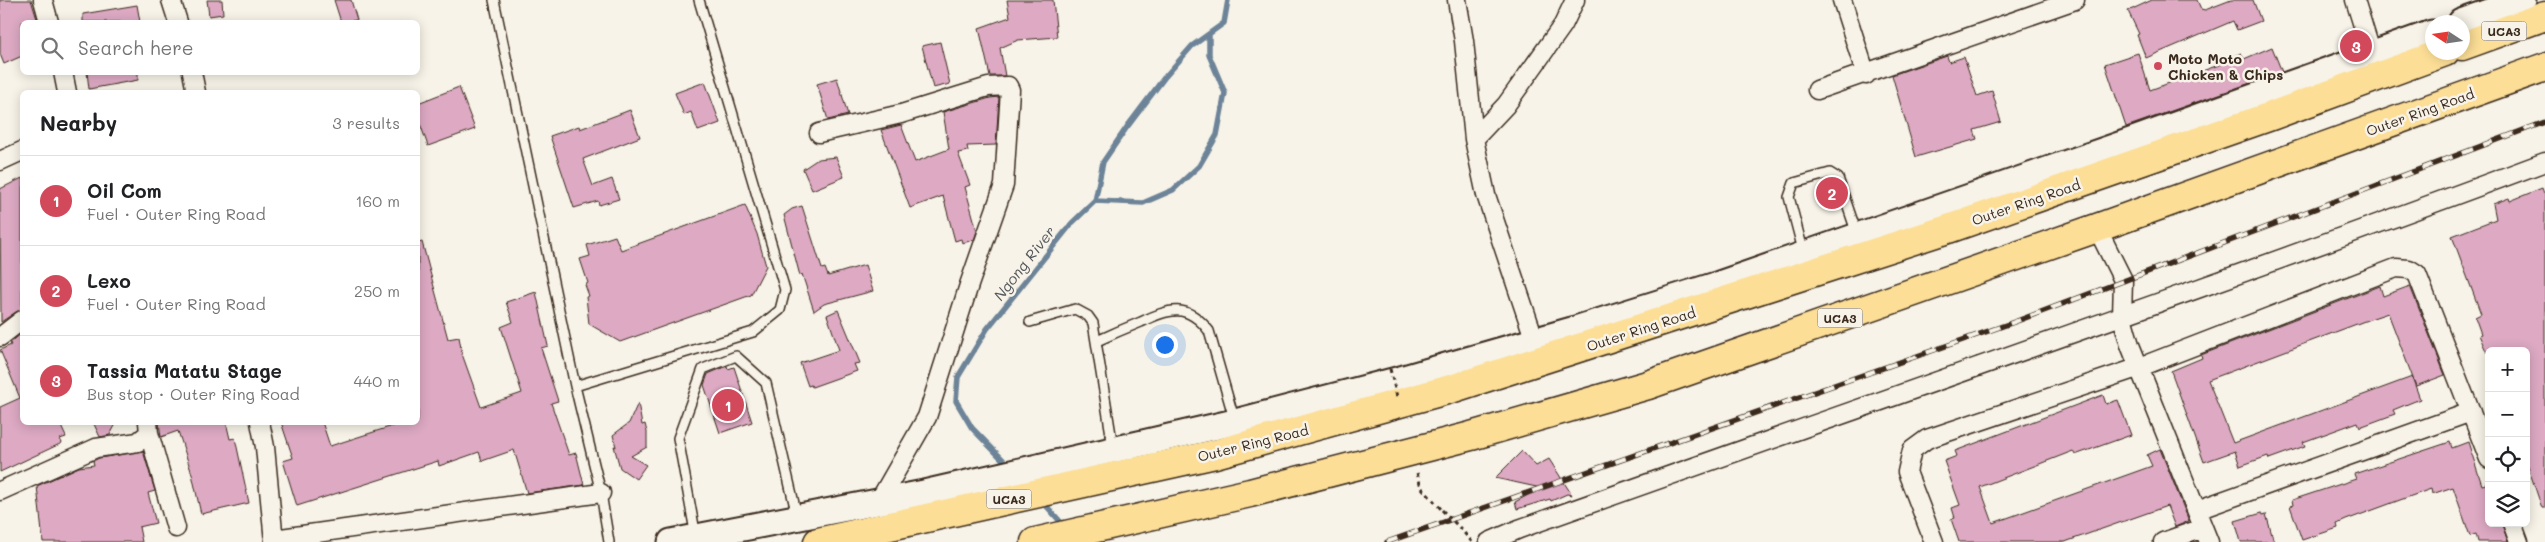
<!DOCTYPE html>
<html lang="en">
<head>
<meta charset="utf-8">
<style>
	:root { --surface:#fff; --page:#f6f6f6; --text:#202124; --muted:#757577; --line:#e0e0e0; --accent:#d1495b }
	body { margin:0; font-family:Mali,sans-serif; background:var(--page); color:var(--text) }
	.controls { position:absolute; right:15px; bottom:15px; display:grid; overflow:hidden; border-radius:8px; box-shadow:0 2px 12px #0003 }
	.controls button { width:45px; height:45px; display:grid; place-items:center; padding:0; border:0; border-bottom:1px solid var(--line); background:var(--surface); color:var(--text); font:25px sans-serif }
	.compass { position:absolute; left:2425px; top:15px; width:45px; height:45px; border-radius:50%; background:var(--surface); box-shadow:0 2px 12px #0003; rotate:282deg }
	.you { position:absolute; left:1164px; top:344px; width:18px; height:18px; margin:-12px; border:4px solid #fff; border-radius:50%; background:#1a73e8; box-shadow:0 0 0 8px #1a73e833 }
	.badge { display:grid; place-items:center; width:32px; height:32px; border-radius:50%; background:var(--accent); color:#fff; font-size:16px; font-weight:700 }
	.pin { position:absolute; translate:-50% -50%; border:2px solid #fff; box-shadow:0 1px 5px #0006 }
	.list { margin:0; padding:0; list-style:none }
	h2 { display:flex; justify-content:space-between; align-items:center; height:65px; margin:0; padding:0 20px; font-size:21px }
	h2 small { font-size:16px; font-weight:400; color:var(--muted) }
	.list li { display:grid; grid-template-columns:32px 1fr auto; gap:15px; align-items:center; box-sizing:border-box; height:90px; padding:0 20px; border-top:1px solid var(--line) }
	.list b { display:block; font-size:19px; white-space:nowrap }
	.list p { margin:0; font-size:16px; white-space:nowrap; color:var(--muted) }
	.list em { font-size:16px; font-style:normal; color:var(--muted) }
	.icon { flex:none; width:28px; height:28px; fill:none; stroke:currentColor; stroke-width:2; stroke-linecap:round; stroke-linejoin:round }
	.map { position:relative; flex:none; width:2545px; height:542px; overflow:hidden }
	.search { position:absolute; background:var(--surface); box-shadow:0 2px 12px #0003; left:20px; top:20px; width:400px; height:55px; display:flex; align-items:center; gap:12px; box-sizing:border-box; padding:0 18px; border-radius:8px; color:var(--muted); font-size:19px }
	.panel { position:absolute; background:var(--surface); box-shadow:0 2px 12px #0003; left:20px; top:90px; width:400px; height:335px; border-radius:8px }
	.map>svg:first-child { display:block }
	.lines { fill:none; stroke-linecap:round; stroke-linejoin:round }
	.stream { stroke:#6c8398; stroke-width:5.5 }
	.building { fill:#dda9c3; stroke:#3b2a1e }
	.lane-casing { stroke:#3b2a1e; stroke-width:12 }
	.street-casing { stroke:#3b2a1e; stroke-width:21 }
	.secondary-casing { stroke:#3b2a1e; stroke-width:29 }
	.primary-casing { stroke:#3b2a1e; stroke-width:31 }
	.path { stroke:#3b2a1e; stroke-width:3; stroke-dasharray:4 4; stroke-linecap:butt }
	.lane { stroke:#f7f3e8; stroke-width:9 }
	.street { stroke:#f7f3e8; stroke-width:18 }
	.secondary { stroke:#f7f3e8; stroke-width:25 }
	.primary { stroke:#fcde96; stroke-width:28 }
	.rail-casing { stroke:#3b2a1e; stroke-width:5.5 }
	.rail { stroke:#f7f3e8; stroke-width:4; stroke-dasharray:11; stroke-linecap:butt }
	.path-bridge { stroke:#3b2a1e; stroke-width:3; stroke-dasharray:4 4; stroke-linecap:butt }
	.poi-dot { fill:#d1495b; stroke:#f7f3e8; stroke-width:2 }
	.labels { text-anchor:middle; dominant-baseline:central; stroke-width:5; stroke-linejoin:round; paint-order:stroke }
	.shield { fill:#f7f3e8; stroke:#73665b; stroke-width:1 }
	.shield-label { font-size:12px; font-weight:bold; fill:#3b2a1e }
	.poi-label { font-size:14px; font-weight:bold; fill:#3b2a1e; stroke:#f7f3e8; text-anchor:start }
	.street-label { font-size:14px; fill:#3b2a1e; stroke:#f7f3e8 }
	.water-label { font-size:15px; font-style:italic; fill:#54575b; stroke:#f7f3e8 }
</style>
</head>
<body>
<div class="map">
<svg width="2545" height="542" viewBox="0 0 2545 542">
	<rect width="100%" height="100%" fill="#f7f3e8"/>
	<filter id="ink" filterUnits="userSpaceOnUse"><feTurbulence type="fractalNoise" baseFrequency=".02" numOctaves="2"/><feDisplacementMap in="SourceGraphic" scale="10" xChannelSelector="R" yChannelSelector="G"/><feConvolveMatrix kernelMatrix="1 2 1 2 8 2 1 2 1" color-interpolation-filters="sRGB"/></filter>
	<g filter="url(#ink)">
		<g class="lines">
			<path class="stream" d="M1095 201 1143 203 1173 190 1199 166 1217 135 1225 93 1209 55V34
				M1010 467 972 428 956 401 958 377 987 329 1072 223 1095 201 1103 162 1127 127 1164 78 1192 46 1224 23 1228 0
				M1042 501 1066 528"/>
		</g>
		<path class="building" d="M0 0H31L38 22H22V56L4 64 0 54Z
			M207 0H222L223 14 209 16Z
			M334 0H351L357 20 341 22Z
			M1007 0H1053L1057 37 1018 40 1000 48 1005 76H990L979 28 1010 17Z
			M2152 0H2197L2201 9 2205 10 2231 0H2253L2261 21 2237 30 2233 21 2146 58 2137 35 2139 34 2128 11Z
			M137 5 140 22H83V14Z
			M940 42 950 84 933 88 922 46Z
			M2272 47 2282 72 2126 127 2105 64 2138 53 2150 90 2227 62 2226 59 2241 53 2244 59Z
			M1947 56 1949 62 1964 57 1977 96 1992 91 2001 122 1974 130 1977 139 1916 157 1892 75Z
			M87 72H138V80L89 89Z
			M837 78 848 115 828 120 817 84Z
			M705 82 720 123 698 131 691 112 684 115 675 93Z
			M459 87 475 129 428 146 418 118V103Z
			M999 97 996 145 967 146 968 151 958 153 970 185 965 187 977 231 974 240 962 243 961 239 955 241 943 196 910 208 881 130 901 125 915 162 949 149 943 112 990 98Z
			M630 110 640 137 583 159 593 186 612 179 619 199 599 205 598 201 574 208 550 136 579 126 580 129Z
			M836 157 844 177 812 190 803 169 818 159Z
			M22 178V310L16 312 1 322 0 189Z
			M2542 188 2545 196V508H2542L2526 461V351H2489L2487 353 2479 335 2481 334 2475 317 2481 314 2452 236 2496 219 2493 204 2509 198 2510 201Z
			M745 205 757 234 766 266 751 295 620 342 589 324 586 297 589 296 585 285 588 283 580 259 590 256 587 245 615 236 621 250Z
			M802 206 822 269 825 268 828 276 865 265 873 291 824 304 814 311 802 274 800 276 784 215 792 209Z
			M422 242 448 339 459 337 462 354 481 407 522 393 501 327 513 322 506 302 536 292 548 346 541 348 558 401 551 403 569 455 576 453 584 485 527 493 514 450 482 461 479 452 439 466 438 461 297 506 283 461 293 458 281 422H322L330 446 405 422H418V243Z
			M2380 286 2383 296 2410 286 2445 375 2416 386 2388 313 2370 319 2208 380 2233 443 2412 377 2420 399 2393 410 2395 414 2360 427 2358 422 2303 442 2305 446 2269 459 2268 456 2240 466 2235 451 2204 462 2171 371 2202 358 2201 355Z
			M838 310 860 363 854 364 857 371 812 387 811 385 808 386 800 363 839 350 827 315Z
			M22 333V422H59L66 437 60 439 62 443 0 472V407L20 398 0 350 11 345 10 343Z
			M727 366 728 369 734 367 752 422 720 433 704 385 708 374Z
			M2103 395 2106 404 2118 400 2131 435 2075 455 2073 451 1980 487 1993 523 2152 466 2147 455 2160 449 2189 521 2175 527 2167 506 2065 542H1959L1951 519 1955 518 1952 508 1960 505 1944 461 1957 456 1955 451Z
			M638 403 642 425 645 424 647 432V447L631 456 646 465 636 479 620 468 614 446 616 447 613 435 629 423Z
			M93 422H117L110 435 100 437Z
			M159 422H226L230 439 235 438 249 503 201 514 192 474 178 431 161 437Z
			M2450 442 2452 448 2468 442 2482 485 2489 483V523H2502L2508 542H2478L2476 534 2470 536 2453 487 2432 494 2431 489 2400 500 2346 520 2337 524 2338 528 2302 540 2290 506 2293 505 2292 500 2356 479 2354 474Z
			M143 451 155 491 148 493 156 523 139 527 142 542H43L37 486 79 467 94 465 93 461 99 458Z
			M1522 451 1536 466 1549 459 1572 495 1567 494 1551 501 1550 499 1517 509 1515 502 1541 488 1495 478Z
			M2262 513 2263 515 2266 514 2274 542H2241L2235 521Z"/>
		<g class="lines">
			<defs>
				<path id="lane" d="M494 0 575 386 601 493 609 542
					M1804 254 1789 197 1794 183 1830 173 1838 178 1857 234
					M1030 322 1075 309 1088 316 1093 323 1113 447
					M1097 341C1112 334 1126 328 1141 322 1169 309 1187 302 1209 331L1235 422
					M575 386 753 332 780 310 785 290 699 0
					M696 537 678 438 703 369 736 356 766 383 797 516"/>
				<path id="street" d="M43 0 49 22
					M171 0 178 22
					M1457 0 1464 41 1474 139
					M1842 0 1866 75
					M2355 0 2372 55
					M63 72 67 92
					M192 72 196 92
					M1817 90 2075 0
					M819 133 901 114 988 87 1008 86 1010 90 1004 185 969 285 927 417 879 501
					M0 161 22 151
					M2097 228 2123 280 2122 317 2130 345 2209 542
					M0 337 22 320
					M1535 341 1486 195 1474 139 1506 105 1563 25 1575 0
					M260 422 265 447 274 542
					M149 433 176 528
					M0 491 96 448 138 442 149 433 148 422
					M2197 510 2471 412
					M2512 523 2519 542
					M274 539 601 493
					M1489 542 1519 529C1861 407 2205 289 2545 162
					M1934 542 1907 472 1912 450 1927 439 2140 367 2396 268 2409 269 2417 274 2489 459
					M2163 542 2203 528"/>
				<path id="secondary" d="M2461 22 2523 0
					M671 542 924 493 1235 422 1404 378 1572 330 1719 284 2122 144 2432 33"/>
				<path id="primary" d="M2462 46 2545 16
					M818 542 1215 454 1454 388 1948 229 2271 116 2445 52
					M1035 542 1250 493 1471 436 1648 385 2097 228 2545 67"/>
			</defs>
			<use href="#lane" class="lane-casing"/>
			<use href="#street" class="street-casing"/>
			<use href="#secondary" class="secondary-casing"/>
			<use href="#primary" class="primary-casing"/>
			<path class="path" d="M1417 473 1421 487 1442 510
				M1459 527 1472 542"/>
			<use href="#lane" class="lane"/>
			<use href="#street" class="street"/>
			<use href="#secondary" class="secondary"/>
			<use href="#primary" class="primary"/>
			<defs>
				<path id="rail" d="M1387 542 2017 321 2545 122"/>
			</defs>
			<use href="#rail" class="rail-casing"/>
			<use href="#rail" class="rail"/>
			<path class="path-bridge" d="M1390 369 1397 397
				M1442 510 1459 527"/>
		</g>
	</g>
	<circle class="poi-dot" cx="2158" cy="66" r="5"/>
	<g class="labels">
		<g class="shield">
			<rect x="2481.5" y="21.5" width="45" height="19" rx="4"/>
			<rect x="1817.5" y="308.5" width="45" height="19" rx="4"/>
			<rect x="986.5" y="489.5" width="45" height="19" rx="4"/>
		</g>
		<g class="shield-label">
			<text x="2504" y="31">UCA3</text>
			<text x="1840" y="318">UCA3</text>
			<text x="1009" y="499">UCA3</text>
		</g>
		<g class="poi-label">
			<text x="2168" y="58">Moto Moto<tspan x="2168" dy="16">Chicken &amp; Chips</tspan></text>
		</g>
		<g class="street-label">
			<text transform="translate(2420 112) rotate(-20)">Outer Ring Road</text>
			<text transform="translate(2026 202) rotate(-19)">Outer Ring Road</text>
			<text transform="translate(1641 329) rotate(-18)">Outer Ring Road</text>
			<text transform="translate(1253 443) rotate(-14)">Outer Ring Road</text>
		</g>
		<g class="water-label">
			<text transform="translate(1024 263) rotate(-52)">Ngong River</text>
		</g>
	</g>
</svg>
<div class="controls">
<button>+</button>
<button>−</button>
<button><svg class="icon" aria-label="locate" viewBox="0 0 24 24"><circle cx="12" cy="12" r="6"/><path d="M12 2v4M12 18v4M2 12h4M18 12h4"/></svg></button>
<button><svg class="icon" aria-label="layers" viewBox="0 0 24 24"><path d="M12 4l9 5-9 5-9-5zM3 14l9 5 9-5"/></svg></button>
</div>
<svg class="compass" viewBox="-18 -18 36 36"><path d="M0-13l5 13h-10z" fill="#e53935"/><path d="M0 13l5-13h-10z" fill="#757577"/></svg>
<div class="you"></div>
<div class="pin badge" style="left:728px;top:405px">1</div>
<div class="pin badge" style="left:1832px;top:193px">2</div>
<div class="pin badge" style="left:2356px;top:46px">3</div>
<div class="search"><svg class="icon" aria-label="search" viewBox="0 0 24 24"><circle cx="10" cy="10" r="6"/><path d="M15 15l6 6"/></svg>Search here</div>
<section class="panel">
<h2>Nearby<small>3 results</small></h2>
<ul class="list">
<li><span class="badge">1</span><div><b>Oil Com</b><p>Fuel · Outer Ring Road</p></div><em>160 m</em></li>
<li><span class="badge">2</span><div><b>Lexo</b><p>Fuel · Outer Ring Road</p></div><em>250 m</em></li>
<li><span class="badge">3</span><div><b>Tassia Matatu Stage</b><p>Bus stop · Outer Ring Road</p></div><em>440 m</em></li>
</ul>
</section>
</div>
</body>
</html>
